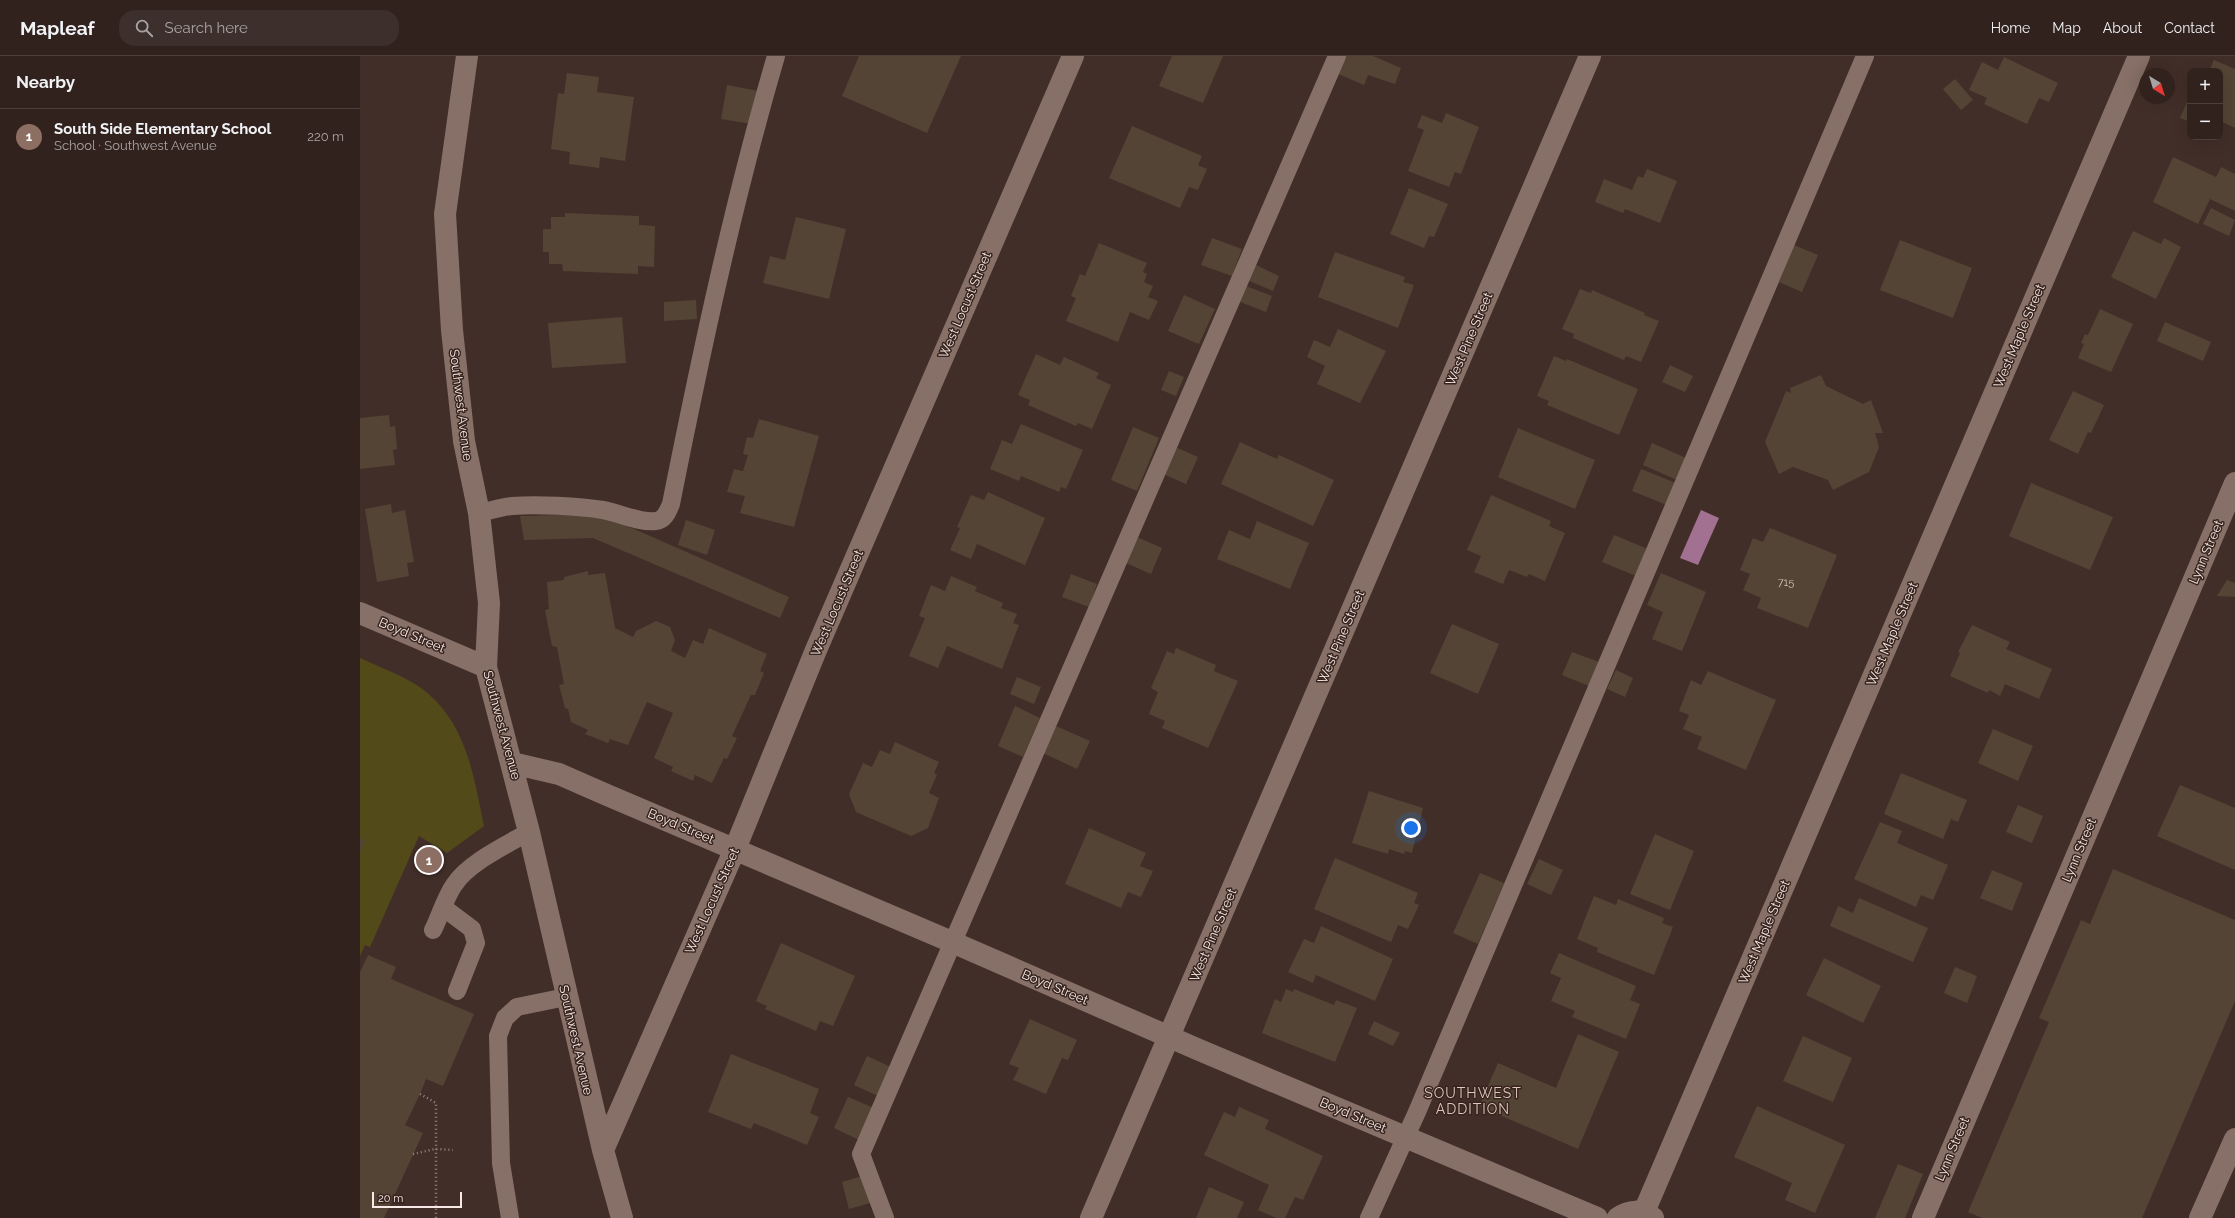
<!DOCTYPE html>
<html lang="en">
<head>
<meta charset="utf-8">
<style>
	:root { --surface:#32221e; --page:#3d2f2b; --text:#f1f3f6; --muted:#a8a4a4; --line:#4d3f3c; --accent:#95b2f1 }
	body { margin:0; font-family:Raleway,sans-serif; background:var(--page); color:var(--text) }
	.controls { position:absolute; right:12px; top:12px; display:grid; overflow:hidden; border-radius:8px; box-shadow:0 4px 16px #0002 }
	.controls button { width:36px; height:36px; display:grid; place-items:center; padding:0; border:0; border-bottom:1px solid var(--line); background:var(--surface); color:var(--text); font:20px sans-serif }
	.compass { position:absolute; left:1779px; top:12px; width:36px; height:36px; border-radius:50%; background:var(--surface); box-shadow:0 4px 16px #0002; rotate:142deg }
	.scale { position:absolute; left:12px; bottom:10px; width:90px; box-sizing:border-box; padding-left:4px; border:2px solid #f7eae6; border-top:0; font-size:11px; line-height:14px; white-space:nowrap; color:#f7eae6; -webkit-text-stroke:3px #38241e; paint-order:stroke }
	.you { position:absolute; left:1051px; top:772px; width:14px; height:14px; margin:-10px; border:3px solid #fff; border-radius:50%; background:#1a73e8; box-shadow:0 0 0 6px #1a73e833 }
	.badge { display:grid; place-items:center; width:26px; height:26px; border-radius:50%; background:var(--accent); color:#fff; font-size:13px; font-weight:700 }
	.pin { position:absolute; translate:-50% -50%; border:2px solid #fff; box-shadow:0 1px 4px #0006 }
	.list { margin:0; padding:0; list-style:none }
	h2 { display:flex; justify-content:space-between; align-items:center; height:52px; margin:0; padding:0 16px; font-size:17px }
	h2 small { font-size:13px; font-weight:400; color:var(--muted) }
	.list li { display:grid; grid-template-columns:26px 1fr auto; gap:12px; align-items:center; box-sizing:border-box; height:56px; padding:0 16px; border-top:1px solid var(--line) }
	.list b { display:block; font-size:15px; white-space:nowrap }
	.list p { margin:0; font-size:13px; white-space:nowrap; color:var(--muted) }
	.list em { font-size:13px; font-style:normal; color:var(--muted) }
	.icon { flex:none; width:22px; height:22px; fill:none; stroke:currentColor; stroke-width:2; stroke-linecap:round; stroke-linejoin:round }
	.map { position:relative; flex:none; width:1875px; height:1162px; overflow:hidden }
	header { display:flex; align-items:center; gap:24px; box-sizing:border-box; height:56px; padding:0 20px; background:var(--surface); border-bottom:1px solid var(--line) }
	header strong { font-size:19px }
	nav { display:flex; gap:22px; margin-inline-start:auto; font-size:14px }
	.search { width:280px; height:36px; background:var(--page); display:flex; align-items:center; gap:10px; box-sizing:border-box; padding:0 14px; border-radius:16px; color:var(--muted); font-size:15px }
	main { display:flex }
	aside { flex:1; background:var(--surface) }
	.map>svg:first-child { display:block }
	.green { fill:#534a1a }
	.water { fill:#a27191 }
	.building { fill:#534435 }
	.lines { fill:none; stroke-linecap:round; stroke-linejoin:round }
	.path { stroke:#978681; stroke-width:2.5; stroke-dasharray:1 3; stroke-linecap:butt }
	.service { stroke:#877068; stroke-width:18 }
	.minor { stroke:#877068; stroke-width:22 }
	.labels { text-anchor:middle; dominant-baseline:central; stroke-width:3; stroke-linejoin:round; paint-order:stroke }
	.number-label { font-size:11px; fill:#cec0ba }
	.street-label { font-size:13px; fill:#f7eae6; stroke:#38241e }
	.neighbourhood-label { font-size:14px; letter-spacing:1px; fill:#e0c6bd; stroke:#38241e }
</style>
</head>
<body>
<header>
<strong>Mapleaf</strong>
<div class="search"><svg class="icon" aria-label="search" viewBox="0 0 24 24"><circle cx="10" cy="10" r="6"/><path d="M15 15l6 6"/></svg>Search here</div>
<nav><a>Home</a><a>Map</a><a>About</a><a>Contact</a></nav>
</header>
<main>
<aside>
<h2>Nearby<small></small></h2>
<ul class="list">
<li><span class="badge" style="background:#8d6e63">1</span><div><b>South Side Elementary School</b><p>School · Southwest Avenue</p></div><em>220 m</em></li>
</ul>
</aside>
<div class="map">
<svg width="1875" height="1162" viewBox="0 0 1875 1162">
	<rect width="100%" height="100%" fill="#422e28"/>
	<path class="green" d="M0 602C19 611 40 618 58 630 106 663 113 717 124 770L87 797 59 780 10 891 5 889 0 900Z"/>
	<path class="water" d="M1341 454 1359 462 1338 509 1320 502Z"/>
	<path class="building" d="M499 0H601L567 77 482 40Z
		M812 0H863L843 47 799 30Z
		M984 0H1013L1041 12 1035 28 1008 19 1004 29 976 17Z
		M1644 1 1698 27 1689 46 1679 42 1667 68 1624 48 1627 42 1609 34 1622 6 1638 14Z
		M1854 4 1875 13V72L1860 65V15H1849Z
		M207 17 239 21 237 36 274 41 265 105 240 101 239 112 209 108 210 96 191 93 198 37 204 38Z
		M1595 23 1613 44 1601 54 1583 33Z
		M367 29 398 35 392 68 361 63Z
		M1830 39V66L1820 62Z
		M1086 57 1119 71 1101 118 1095 116 1089 131 1048 115 1064 74 1057 71 1062 59 1082 67Z
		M772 70 842 100 838 109 847 113 838 134 829 131 820 152 749 122Z
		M1813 101 1856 121 1861 111 1875 118V155L1850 143 1838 168 1793 146Z
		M1287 113 1317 125 1300 167 1265 153 1263 157 1235 146 1244 123 1272 134 1278 120 1283 122Z
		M1049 132 1088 148 1074 181 1069 180 1064 192 1030 178Z
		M1851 152 1875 164 1869 180 1843 168Z
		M205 157 279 160V169L295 170 294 211 278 210V218L203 215 202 208H189V196H183V173H191V161H205Z
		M436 161 486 173 469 243 403 227 410 200 425 204Z
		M1773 175 1801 188 1804 182 1821 191 1796 243 1751 221Z
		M852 182 882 193 872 220 841 209Z
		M1540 184 1612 212 1593 262 1520 234Z
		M739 187 787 207 783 216 787 218 784 226 793 230 788 241 798 245 789 264 770 256 758 286 706 265 716 242 711 240 720 218 725 220Z
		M1434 189 1458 199 1442 236 1419 226Z
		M975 196 1045 221 1043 226 1054 229 1038 272 958 241Z
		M894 208 919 220 913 235 887 224Z
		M886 230 912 240 906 256 880 246Z
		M1220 233 1231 237 1232 234 1285 257 1284 259 1299 265 1281 306 1266 300 1264 304 1213 282 1214 278 1202 273Z
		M824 239 855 253 839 288 808 275Z
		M336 244 337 263 304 265V246Z
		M1740 253 1773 268 1751 316 1718 302 1724 288 1721 287 1725 278 1728 279Z
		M262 261 266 307 192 312 188 267Z
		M1805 266 1851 286 1843 305 1797 285Z
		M978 273 1026 295 1000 347 957 328 965 310 947 301 954 284 970 291Z
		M676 298 700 309 704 301 739 317 736 322 751 329 732 373 718 367 716 370 668 349 670 344 658 339Z
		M1194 300 1206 305 1207 303 1278 333 1259 379 1187 349 1189 345 1177 340Z
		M1310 309 1333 320 1325 336 1302 326Z
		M809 315 824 321 816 340 801 334Z
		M1461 319 1466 330 1503 348 1511 344 1523 377H1515L1519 391 1509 416 1473 434 1468 424 1433 411 1419 418 1405 386 1426 335 1431 337 1430 332Z
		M1713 335 1744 349 1731 377 1728 376 1718 398 1689 384Z
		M29 359 30 371 35 370 37 393 33 394 35 409 0 413V362Z
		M399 363 459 380 434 471 380 457 385 440 367 436 374 413 383 415 388 399 383 398 387 381 393 382Z
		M661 368 723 394 706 433 701 431 699 436 661 420 659 425 630 413 642 384 652 388Z
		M773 371 799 382 777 435 751 424Z
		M1158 372 1235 404 1215 453 1138 421Z
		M880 386 917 403 919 399 974 424 953 470 861 428Z
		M1292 387 1326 402 1317 424 1283 409Z
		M813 390 838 401 826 428 801 417Z
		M1281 413 1316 427 1307 449 1272 435Z
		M1671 427 1753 461 1730 514 1649 480Z
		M628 436 685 462 665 509 617 488 611 503 590 494 600 472 597 471 611 439 624 444Z
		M1131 439 1191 465 1189 470 1205 477 1185 525 1169 518 1167 521 1149 514 1143 528 1114 516 1121 500 1107 494Z
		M31 448 32 457 45 454 54 506 47 507 49 520 17 526 5 453Z
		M240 458 429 541 420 562 233 482 164 484 160 460Z
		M326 464 355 474 347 499 318 489Z
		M897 465 949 487 930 533 857 503 869 474 890 483Z
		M1410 472 1477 499 1448 572 1397 552 1401 542 1383 534 1390 518 1380 514 1393 482 1403 486Z
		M1254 479 1288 493 1276 520 1242 506Z
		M777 481 802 492 791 518 766 507Z
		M228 515V519L245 517 255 572 273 581 276 575 296 565 310 571 315 584 311 595 325 602 333 584 343 588 349 572 407 598 400 615 404 617 395 639H391L372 680 377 682 367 703 364 702 352 727 335 719 333 725 311 715 313 711 294 702 313 657 287 646 268 689 250 683 248 687 225 678 228 674 211 666 208 653 205 652 199 629 204 628 197 591 192 590 185 554 189 553 187 526 204 524V521Z
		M1301 517 1346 536 1322 595 1292 583 1303 556 1287 549Z
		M711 518 737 528 729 551 702 541Z
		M591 520 617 531 615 535 643 547 641 552 657 558 653 567 659 569 642 613 587 590 578 612 549 600 565 562 559 560 571 529 585 535Z
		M1867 524 1875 527V541L1857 540Z
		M1092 568 1139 588 1118 638 1070 617Z
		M1612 569 1650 586 1646 593 1692 613 1679 643 1645 628 1640 640 1629 634 1628 637 1590 620 1600 597 1598 596Z
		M816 592 856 609 854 615 878 625 848 692 802 672 805 665 789 658 798 636 791 632 807 595 814 598Z
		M1212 596 1239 606 1229 630 1202 619Z
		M1256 614 1273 622 1265 641 1247 633Z
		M1348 615 1416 644 1386 714 1337 693 1342 681 1323 673 1329 659 1319 655 1331 624 1341 629Z
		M657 621 681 631 674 648 650 638Z
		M655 650 680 662 663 701 638 690Z
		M696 670 730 685 717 713 683 697Z
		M1633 673 1673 690 1658 725 1618 707Z
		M535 686 579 706 574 717 577 719 569 737 579 742 568 772 551 780 496 756 489 738 503 707 512 711 520 694 530 698Z
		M1541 717 1607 744 1598 766 1591 763 1583 783 1524 758Z
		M1820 729 1875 752V814L1797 780Z
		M1009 735 1063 752 1052 797 1045 795 1044 798 1029 793 1028 798 992 787Z
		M1658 749 1683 760 1672 787 1646 776Z
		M1520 766 1542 775 1537 787 1588 809 1573 844 1561 839 1556 851 1494 823Z
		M729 772 786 797 780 810 793 815 781 841 768 836 761 852 705 828Z
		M1295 778 1334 795 1310 854 1270 838Z
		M0 782 5 785 0 796Z
		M975 802 1058 837 1054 847 1059 849 1048 873 1038 869 1031 886 954 853Z
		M1179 803 1203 814 1191 839 1167 828Z
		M1753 813 1875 864V945L1782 1162H1622L1608 1156 1689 966 1679 962 1721 864 1730 868Z
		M1632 814 1663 827 1652 855 1620 842Z
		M1120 817 1144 827 1118 888 1093 877Z
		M1234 840 1256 849 1258 843 1304 862 1302 867 1313 871 1294 919 1237 896 1238 892 1217 883Z
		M1499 842 1568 872 1553 906 1470 870 1478 850 1493 857Z
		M961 870 1033 903 1015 945 956 919 953 927 928 916 944 883 954 887Z
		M421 887 495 920 473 970 460 965 456 975 405 953 407 950 396 945Z
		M1199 897 1276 930 1270 944 1280 948 1266 983 1212 961 1215 955 1191 945 1201 922 1190 917Z
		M8 899 36 911 31 923 114 958 83 1030 66 1023 60 1038 45 1069 63 1077 24 1162H0V916Z
		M1464 902 1521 930 1503 967 1446 939Z
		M1595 911 1617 920 1607 947 1584 937Z
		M926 933 933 936 934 933 974 949 976 944 997 952 975 1006 902 977 915 943 921 946Z
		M670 963 717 984 708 1004 702 1002 686 1038 653 1024 659 1012 649 1008Z
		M1014 965 1040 977 1033 990 1008 978Z
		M1218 978 1259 996 1218 1093 1119 1050 1138 1007 1196 1032Z
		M1443 980 1492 1002 1473 1046 1423 1025Z
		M371 998 459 1033 450 1057 459 1061 447 1089 394 1067 391 1073 348 1056Z
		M507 1000 531 1011 518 1040 494 1029Z
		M488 1041 514 1052 499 1084 474 1072Z
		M1397 1050 1485 1089 1455 1157 1425 1144 1432 1127 1374 1101Z
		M879 1051 909 1064 905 1073 963 1100 943 1144 935 1141 925 1162H916L898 1154 909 1129 844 1099 864 1056 875 1061Z
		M1538 1108 1563 1118 1545 1162H1515Z
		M506 1119 514 1146 489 1153 482 1126Z
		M849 1131 884 1146 877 1162H836Z"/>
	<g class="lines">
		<path class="path" d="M60 1038 76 1047V1162
			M53 1098 75 1093 93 1094"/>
		<path class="service" d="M119 457C129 455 141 451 152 450 176 448 219 450 243 454 260 457 279 467 296 465 305 464 308 455 311 448 341 297 373 147 416 0
			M84 852 112 873 116 887 97 935
			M73 874C80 860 85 842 94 829 108 807 146 789 169 776
			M150 1162 141 1107 138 980 145 962 157 951 206 941
			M525 1162 501 1098 977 0
			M1009 1162 1057 1056 1505 0"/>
		<path class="minor" d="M107 0 85 158 92 274 104 385 119 457 129 547 126 611 169 776 243 1094 262 1162
			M0 557 126 611
			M152 707 199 718 247 739 592 886 837 993 1237 1162
			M243 1094 375 793 456 594 713 0
			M1284 1156 1779 0
			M731 1162 1230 0
			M1258 1162C1269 1154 1282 1153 1293 1162
			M1563 1162 1875 427
			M1840 1162 1875 1083"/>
	</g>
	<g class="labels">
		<g class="number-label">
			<text x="1426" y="526">715</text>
		</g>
		<g class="street-label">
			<text transform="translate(605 249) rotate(-67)">West Locust Street</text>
			<text transform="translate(1659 280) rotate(-67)">West Maple Street</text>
			<text transform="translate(1109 283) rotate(-67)">West Pine Street</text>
			<text transform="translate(101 349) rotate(83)">Southwest Avenue</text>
			<text transform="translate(1846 496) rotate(-67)">Lynn Street</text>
			<text transform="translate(477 547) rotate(-67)">West Locust Street</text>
			<text transform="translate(1532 578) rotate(-67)">West Maple Street</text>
			<text transform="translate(52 579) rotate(23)">Boyd Street</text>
			<text transform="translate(981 581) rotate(-67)">West Pine Street</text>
			<text transform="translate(142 669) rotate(75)">Southwest Avenue</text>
			<text transform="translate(321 770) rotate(23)">Boyd Street</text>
			<text transform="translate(1719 794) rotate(-67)">Lynn Street</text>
			<text transform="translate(352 845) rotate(-66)">West Locust Street</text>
			<text transform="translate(1404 876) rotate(-67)">West Maple Street</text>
			<text transform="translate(853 879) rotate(-67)">West Pine Street</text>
			<text transform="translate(695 931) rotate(23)">Boyd Street</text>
			<text transform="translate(216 984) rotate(77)">Southwest Avenue</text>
			<text transform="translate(993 1059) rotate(23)">Boyd Street</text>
			<text transform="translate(1592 1093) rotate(-67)">Lynn Street</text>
		</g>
		<g class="neighbourhood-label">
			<text x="1113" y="1037">SOUTHWEST<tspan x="1113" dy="16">ADDITION</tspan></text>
		</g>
	</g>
</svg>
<div class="controls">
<button>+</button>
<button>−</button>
</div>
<svg class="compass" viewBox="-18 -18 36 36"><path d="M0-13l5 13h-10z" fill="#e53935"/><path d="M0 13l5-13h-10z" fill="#a8a4a4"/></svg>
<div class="scale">20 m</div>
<div class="you"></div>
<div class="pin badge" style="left:69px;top:804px;background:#8d6e63">1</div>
</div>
</main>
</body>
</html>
